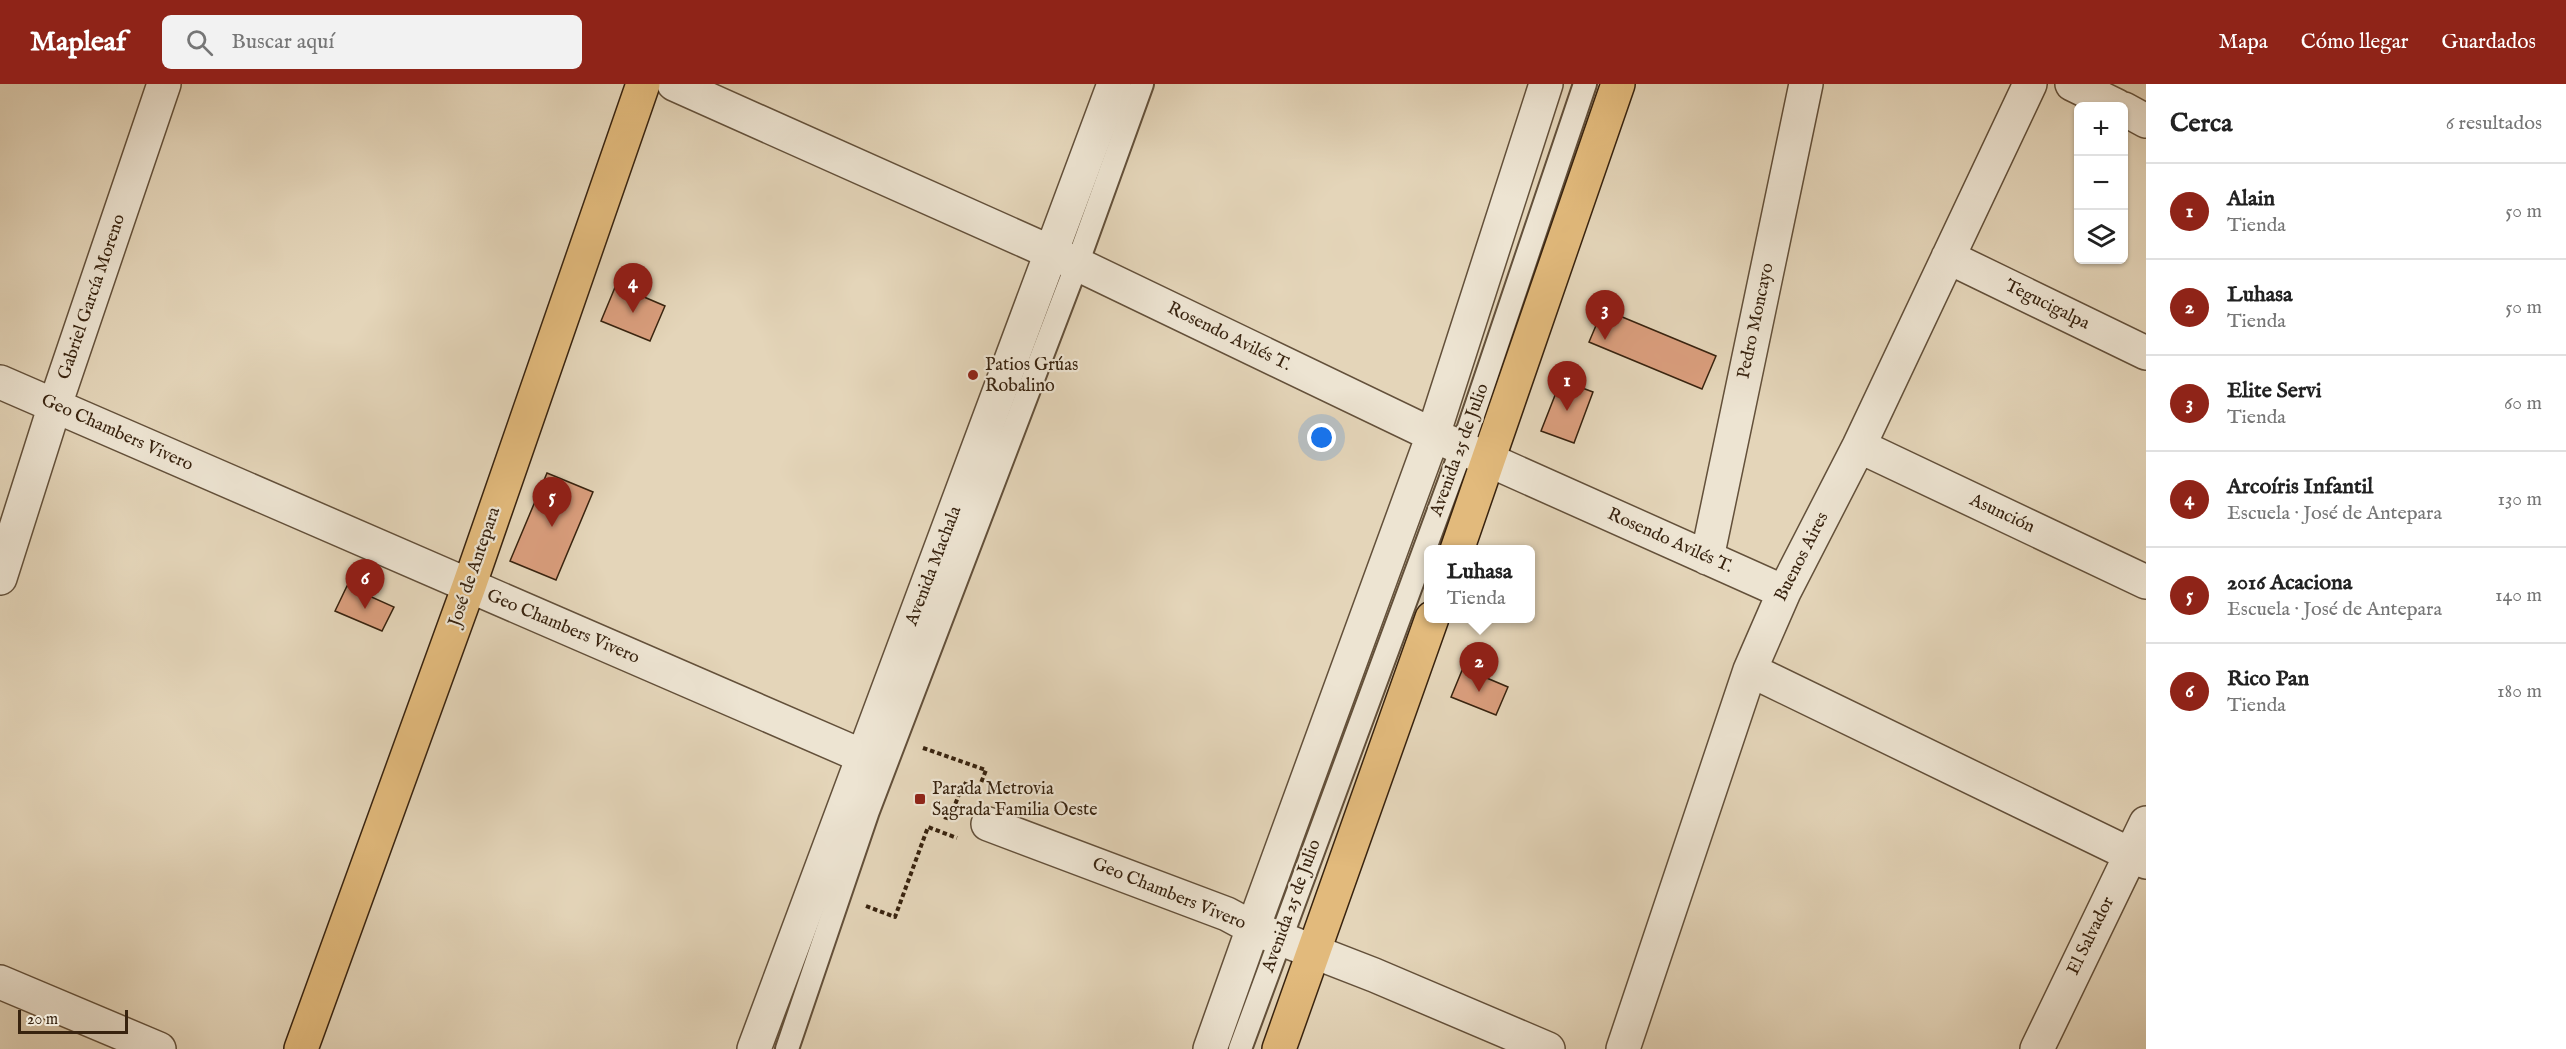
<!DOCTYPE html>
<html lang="es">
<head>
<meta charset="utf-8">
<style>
	:root { --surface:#fff; --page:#f2f2f2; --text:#222; --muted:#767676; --line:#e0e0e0; --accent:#8f2418 }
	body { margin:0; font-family:"IM FELL English",serif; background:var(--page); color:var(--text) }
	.controls { position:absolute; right:18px; top:18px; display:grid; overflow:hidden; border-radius:9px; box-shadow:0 2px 4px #0004 }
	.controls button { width:54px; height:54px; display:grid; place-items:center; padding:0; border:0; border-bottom:2px solid var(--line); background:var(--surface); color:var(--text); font:30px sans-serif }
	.scale { position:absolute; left:18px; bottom:15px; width:110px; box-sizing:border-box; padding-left:6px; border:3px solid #38230f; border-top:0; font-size:16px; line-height:21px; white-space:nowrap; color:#38230f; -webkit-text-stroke:4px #ede4d2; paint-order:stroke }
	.you { position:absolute; left:1322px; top:354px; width:21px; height:21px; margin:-15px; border:4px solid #fff; border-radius:50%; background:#1a73e8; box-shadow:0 0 0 9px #1a73e833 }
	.badge { display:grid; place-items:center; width:39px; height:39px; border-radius:50%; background:var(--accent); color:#fff; font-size:20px; font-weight:700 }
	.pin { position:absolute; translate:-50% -50px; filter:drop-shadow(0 2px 3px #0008) }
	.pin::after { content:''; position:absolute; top:32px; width:21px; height:18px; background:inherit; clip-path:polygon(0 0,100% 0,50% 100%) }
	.popup { position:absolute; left:1424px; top:461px; width:111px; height:78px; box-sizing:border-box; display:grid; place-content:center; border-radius:9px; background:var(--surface); filter:drop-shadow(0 2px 4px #0005); font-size:20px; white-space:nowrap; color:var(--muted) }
	.popup b { font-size:22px; color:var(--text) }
	.popup::after { content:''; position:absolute; left:50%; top:100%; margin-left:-12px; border:12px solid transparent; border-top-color:var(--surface) }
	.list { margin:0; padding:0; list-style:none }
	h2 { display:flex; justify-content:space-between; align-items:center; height:78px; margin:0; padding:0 24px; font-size:26px }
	h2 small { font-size:20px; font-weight:400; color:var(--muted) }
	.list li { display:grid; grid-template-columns:39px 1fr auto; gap:18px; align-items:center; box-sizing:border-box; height:96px; padding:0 24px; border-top:2px solid var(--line) }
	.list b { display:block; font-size:22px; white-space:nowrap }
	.list p { margin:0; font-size:20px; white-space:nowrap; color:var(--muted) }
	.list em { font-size:20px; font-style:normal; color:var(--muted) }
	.icon { flex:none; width:33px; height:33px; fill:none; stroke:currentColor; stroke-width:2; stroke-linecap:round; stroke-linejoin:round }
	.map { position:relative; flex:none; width:2146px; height:965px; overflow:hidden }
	header { display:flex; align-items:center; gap:36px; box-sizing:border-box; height:84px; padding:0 30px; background:var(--accent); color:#fff }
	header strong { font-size:28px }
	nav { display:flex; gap:33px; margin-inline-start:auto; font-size:21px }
	.search { width:420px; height:54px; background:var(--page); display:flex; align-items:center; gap:15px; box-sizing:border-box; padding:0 21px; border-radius:9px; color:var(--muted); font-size:22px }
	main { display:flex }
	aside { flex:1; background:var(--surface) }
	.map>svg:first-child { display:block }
	.building { fill:#da9e7d; stroke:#38230f; stroke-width:1.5 }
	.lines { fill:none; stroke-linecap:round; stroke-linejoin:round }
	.lane-casing { stroke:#63503a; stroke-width:26 }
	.street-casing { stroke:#63503a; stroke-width:36 }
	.primary-casing { stroke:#38230f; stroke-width:36 }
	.path { stroke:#38230f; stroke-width:4; stroke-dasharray:4.5 3; stroke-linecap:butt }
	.lane { stroke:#ede4d2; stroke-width:22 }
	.street { stroke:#ede4d2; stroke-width:33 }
	.primary { stroke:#e2ba7c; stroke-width:33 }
	.poi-dot { fill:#8f2418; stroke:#ede4d2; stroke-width:2 }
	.labels { text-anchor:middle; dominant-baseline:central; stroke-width:4.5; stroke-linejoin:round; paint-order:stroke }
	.street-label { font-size:18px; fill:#38230f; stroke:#ede4d2 }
	.poi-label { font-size:18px; fill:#38230f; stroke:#ede4d2; text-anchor:start }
</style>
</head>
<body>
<header>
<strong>Mapleaf</strong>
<div class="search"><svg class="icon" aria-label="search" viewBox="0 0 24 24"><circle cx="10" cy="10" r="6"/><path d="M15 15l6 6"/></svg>Buscar aquí</div>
<nav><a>Mapa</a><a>Cómo llegar</a><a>Guardados</a></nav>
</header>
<main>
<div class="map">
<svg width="2146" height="965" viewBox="0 0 2146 965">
	<rect width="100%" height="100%" fill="#e4d5b9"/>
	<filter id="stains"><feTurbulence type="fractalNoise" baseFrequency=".00333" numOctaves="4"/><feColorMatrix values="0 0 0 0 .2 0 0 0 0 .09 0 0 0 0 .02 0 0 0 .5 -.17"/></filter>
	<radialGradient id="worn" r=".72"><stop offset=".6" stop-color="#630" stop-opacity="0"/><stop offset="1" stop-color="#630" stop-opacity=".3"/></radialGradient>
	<path class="building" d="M616 201 665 222 650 257 601 237Z
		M1603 225 1716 272 1702 305 1589 258Z
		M1561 296 1593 308 1574 359 1541 347Z
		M547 389 593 408 556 496 510 477Z
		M347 502 394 523 382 547 335 527Z
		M1463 584 1508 603 1496 631 1451 613Z"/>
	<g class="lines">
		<defs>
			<path id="lane" d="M787 965 868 727 1077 180 1142 0
				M1240 965 1462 364 1585 0"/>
			<path id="street" d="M674 0 1077 180 1433 351 1784 508
				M2072 0 2117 22
				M2124 25 2146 37
				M1948 173 2146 269
				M0 298 862 672
				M1859 362 2146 498
				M1707 474 1806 0
				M0 494 55 321 164 0
				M1750 586 2146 778
				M988 740 1227 830 1253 844 1374 891 1548 965
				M0 898 159 965
				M754 965 1114 0
				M1210 965 1253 844 1433 351 1546 0
				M1623 965 1750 586 1784 508 1859 362 2030 0
				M2037 965 2146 739"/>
			<path id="primary" d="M1457 466 1618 0
				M301 965 469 502 643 0
				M1279 965 1432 534"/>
		</defs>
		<use href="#lane" class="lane-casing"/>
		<use href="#street" class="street-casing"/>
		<use href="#primary" class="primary-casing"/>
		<path class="path" d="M923 664 986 686 979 704
			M944 733 950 735 963 699 978 705
			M866 822 895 833 928 743 957 754"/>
		<use href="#lane" class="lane"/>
		<use href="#street" class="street"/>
		<use href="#primary" class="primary"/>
	</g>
	<g class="poi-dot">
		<circle cx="973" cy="291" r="6"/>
		<rect x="914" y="709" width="12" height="12" rx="3"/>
	</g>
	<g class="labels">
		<g class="street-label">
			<text transform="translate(92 213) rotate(-71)">Gabriel García Moreno</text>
			<text transform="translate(2047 221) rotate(26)">Tegucigalpa</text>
			<text transform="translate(1756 237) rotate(-78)">Pedro Moncayo</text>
			<text transform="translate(1229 253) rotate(26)">Rosendo Avilés T.</text>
			<text transform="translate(117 349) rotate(24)">Geo Chambers Vivero</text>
			<text transform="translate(1460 366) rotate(-70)">Avenida 25 de Julio</text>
			<text transform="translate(2002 430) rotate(25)">Asunción</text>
			<text transform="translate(1670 457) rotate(24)">Rosendo Avilés T.</text>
			<text transform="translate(1802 473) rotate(-63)">Buenos Aires</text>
			<text transform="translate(934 482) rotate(-69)">Avenida Machala</text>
			<text transform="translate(475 483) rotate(-71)">José de Antepara</text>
			<text transform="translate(563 543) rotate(23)">Geo Chambers Vivero</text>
			<text transform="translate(1169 810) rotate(22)">Geo Chambers Vivero</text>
			<text transform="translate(1292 822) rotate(-70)">Avenida 25 de Julio</text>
			<text transform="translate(2091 852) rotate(-64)">El Salvador</text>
		</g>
		<g class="poi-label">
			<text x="985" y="281">Patios Grúas<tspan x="985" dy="21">Robalino</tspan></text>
			<text x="932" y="705">Parada Metrovia<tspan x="932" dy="21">Sagrada Familia Oeste</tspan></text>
		</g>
	</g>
	<rect width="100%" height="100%" filter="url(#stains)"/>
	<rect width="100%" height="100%" fill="url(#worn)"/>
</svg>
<div class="controls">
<button>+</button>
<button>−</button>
<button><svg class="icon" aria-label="layers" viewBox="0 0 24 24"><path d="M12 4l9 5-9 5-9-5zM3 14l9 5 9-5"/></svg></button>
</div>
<div class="scale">20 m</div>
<div class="you"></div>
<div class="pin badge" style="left:1567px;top:327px">1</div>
<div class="pin badge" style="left:1479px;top:608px">2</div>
<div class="popup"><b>Luhasa</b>Tienda</div>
<div class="pin badge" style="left:1605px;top:256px">3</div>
<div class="pin badge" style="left:633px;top:229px">4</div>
<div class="pin badge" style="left:552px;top:443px">5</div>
<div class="pin badge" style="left:365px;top:525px">6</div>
</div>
<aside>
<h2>Cerca<small>6 resultados</small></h2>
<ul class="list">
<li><span class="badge">1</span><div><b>Alain</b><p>Tienda</p></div><em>50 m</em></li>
<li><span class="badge">2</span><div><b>Luhasa</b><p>Tienda</p></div><em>50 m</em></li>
<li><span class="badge">3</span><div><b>Elite Servi</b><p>Tienda</p></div><em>60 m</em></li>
<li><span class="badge">4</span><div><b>Arcoíris Infantil</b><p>Escuela · José de Antepara</p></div><em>130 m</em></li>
<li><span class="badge">5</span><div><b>2016 Acaciona</b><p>Escuela · José de Antepara</p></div><em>140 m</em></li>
<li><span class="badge">6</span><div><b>Rico Pan</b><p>Tienda</p></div><em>180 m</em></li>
</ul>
</aside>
</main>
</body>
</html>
